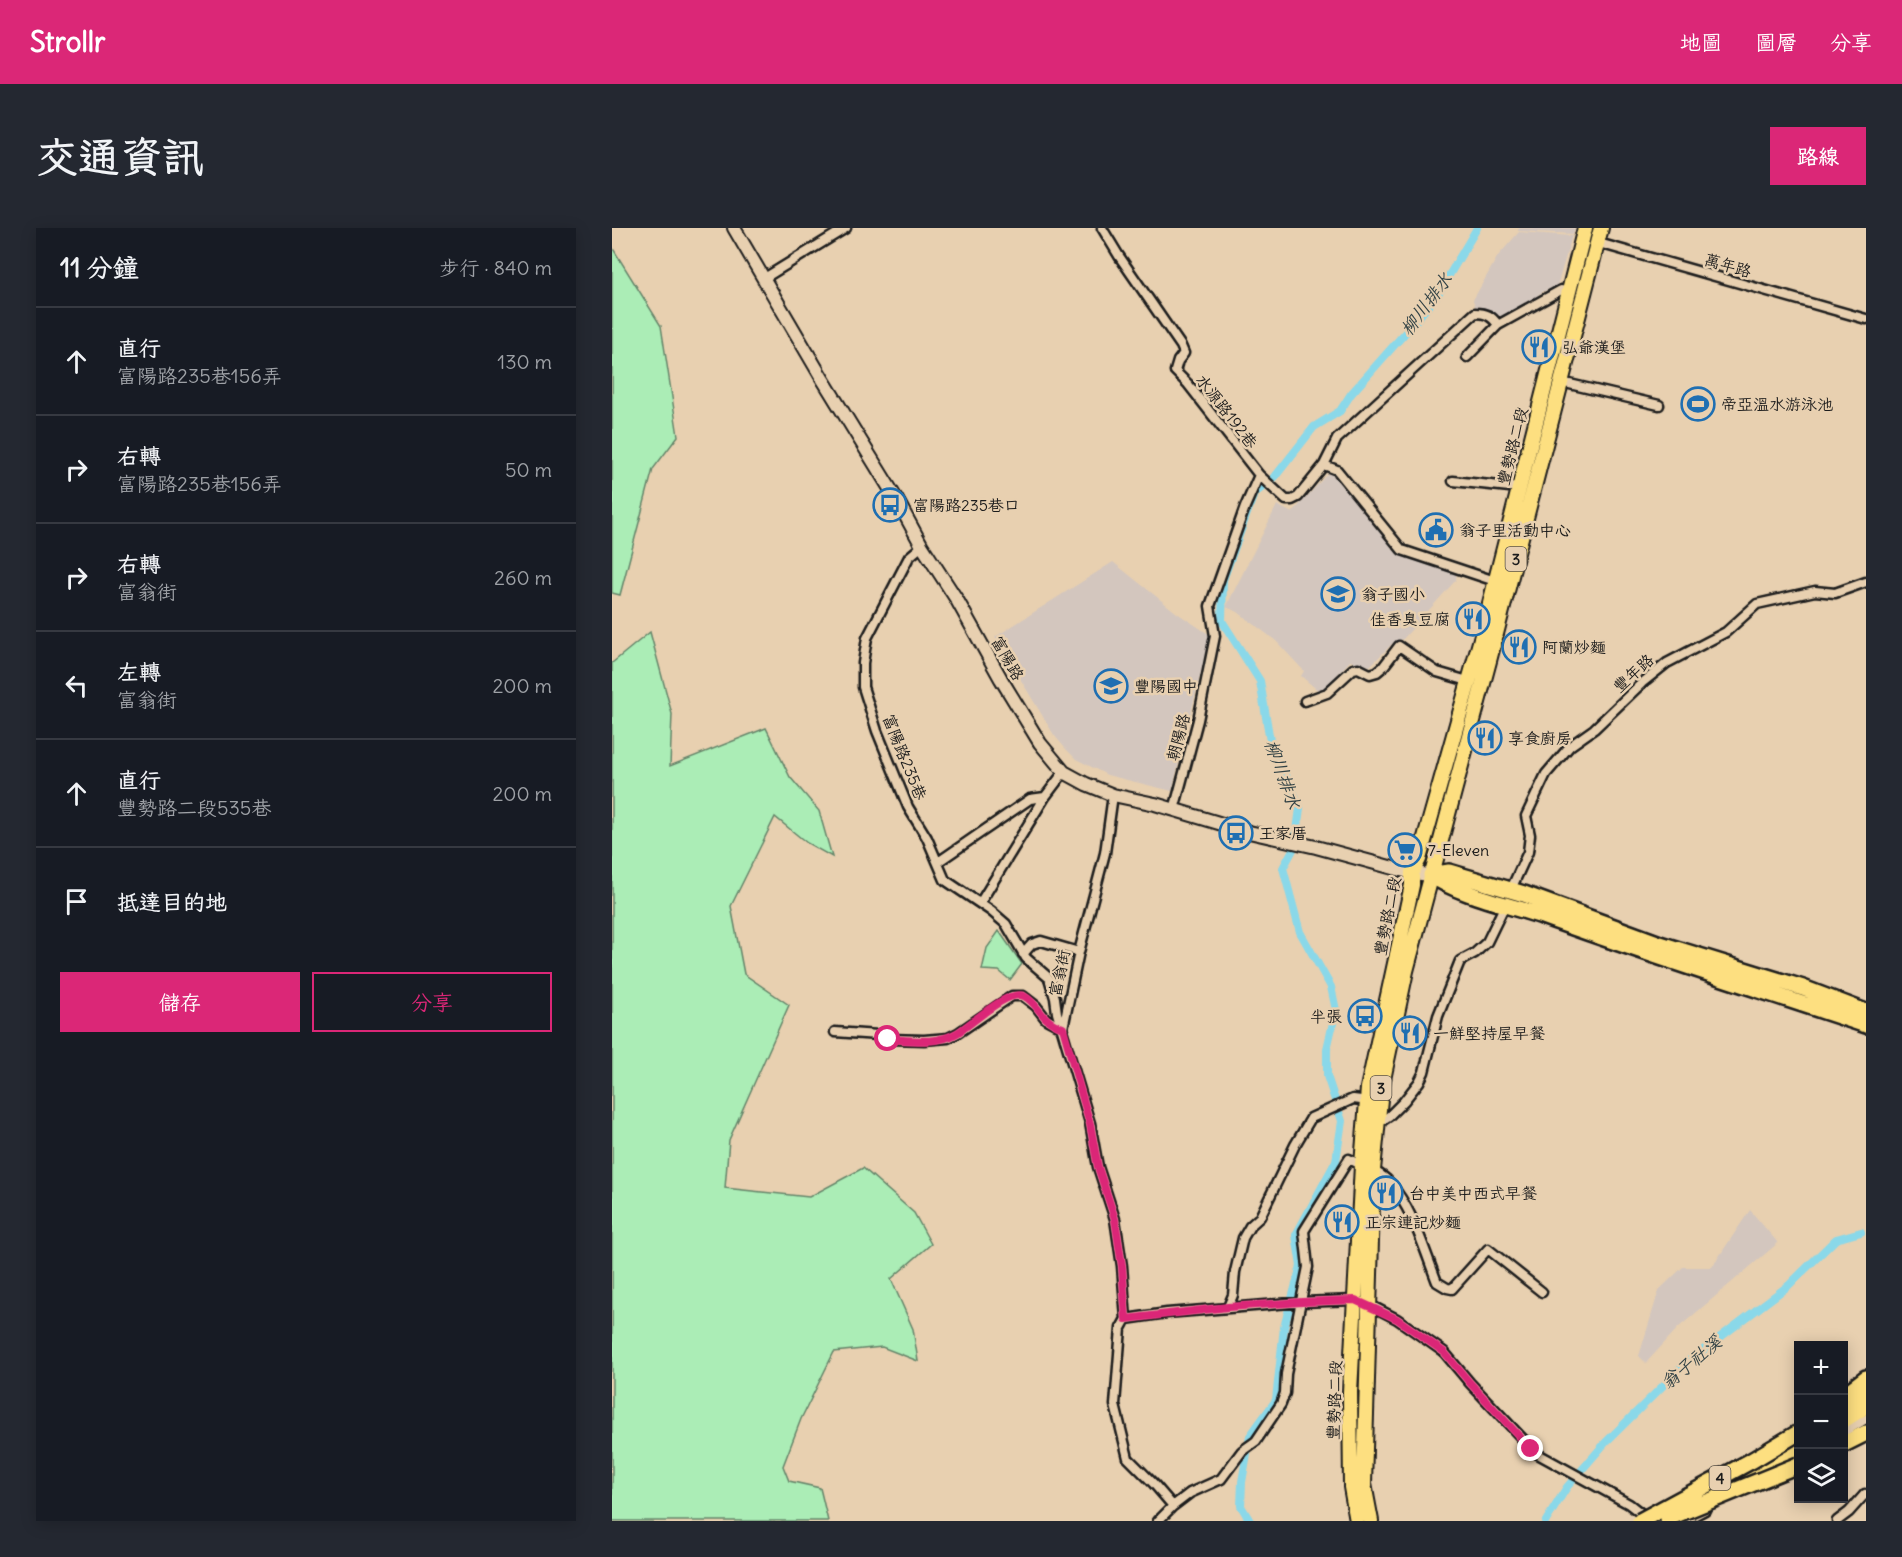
<!DOCTYPE html>
<html lang="zh-TW">
<head>
<meta charset="utf-8">
<style>
	:root { --surface:#171b24; --page:#242831; --text:#f1f3f6; --muted:#9ea1a6; --line:#363941; --accent:#db2777 }
	body { margin:0; font-family:Delius,"LXGW WenKai TC",sans-serif; background:var(--page); color:var(--text) }
	.controls { position:absolute; right:18px; bottom:18px; display:grid; overflow:hidden; border-radius:0px; box-shadow:0 3px 15px #0003 }
	.controls button { width:54px; height:54px; display:grid; place-items:center; padding:0; border:0; border-bottom:2px solid var(--line); background:var(--surface); color:var(--text); font:30px sans-serif }
	.stop { position:absolute; width:18px; height:18px; margin:-14px; border:4px solid #db2777; border-radius:50%; background:#fff }
	.stop.end { background:#db2777; border-color:#fff; box-shadow:0 2px 6px #0008 }
	.list { margin:0; padding:0; list-style:none }
	h2 { display:flex; justify-content:space-between; align-items:center; height:78px; margin:0; padding:0 24px; font-size:26px }
	h2 small { font-size:20px; font-weight:400; color:var(--muted) }
	.list li { display:grid; grid-template-columns:39px 1fr auto; gap:18px; align-items:center; box-sizing:border-box; height:108px; padding:0 24px; border-top:2px solid var(--line) }
	.list b { display:block; font-size:22px; white-space:nowrap }
	.list p { margin:0; font-size:20px; white-space:nowrap; color:var(--muted) }
	.list em { font-size:20px; font-style:normal; color:var(--muted) }
	.actions { display:flex; gap:12px; padding:18px 24px }
	.actions a { flex:1; padding:14px 0; border:2px solid var(--accent); border-radius:0px; text-align:center; font-size:21px; color:var(--accent) }
	.actions .main { background:var(--accent); color:#fff }
	.icon { flex:none; width:33px; height:33px; fill:none; stroke:currentColor; stroke-width:2; stroke-linecap:round; stroke-linejoin:round }
	.map { position:relative; flex:none; width:1254px; height:1293px; overflow:hidden; border-radius:0px }
	header { display:flex; align-items:center; gap:36px; box-sizing:border-box; height:84px; padding:0 30px; background:var(--accent); color:#fff }
	header strong { font-size:28px }
	nav { display:flex; gap:33px; margin-inline-start:auto; font-size:21px }
	.intro { display:flex; align-items:center; justify-content:space-between; box-sizing:border-box; height:144px; padding:0 36px }
	h1 { margin:0; font-size:42px }
	.button { padding:15px 27px; border-radius:0px; background:var(--accent); color:#fff; font-size:21px; font-weight:700 }
	main { display:flex; gap:36px; padding:0 36px }
	aside { flex:1; background:var(--surface); border-radius:0px; box-shadow:0 3px 15px #0003 }
	.map>svg:first-child { display:block }
	.built { fill:#d3c6be }
	.green { fill:#abedb6; stroke:#648469; stroke-width:1.5 }
	.lines { fill:none; stroke-linecap:round; stroke-linejoin:round }
	.canal { stroke:#8ad8e9; stroke-width:8 }
	.street-casing { stroke:#1c1c1c; stroke-width:13 }
	.secondary-casing { stroke:#1c1c1c; stroke-width:16 }
	.primary-casing { stroke:#1c1c1c; stroke-width:18 }
	.highway-casing { stroke:#1c1c1c; stroke-width:20 }
	.street { stroke:#e8d0b0; stroke-width:8 }
	.secondary { stroke:#e8d0b0; stroke-width:12 }
	.primary { stroke:#fddf80; stroke-width:14 }
	.highway { stroke:#fddf80; stroke-width:15 }
	.highway-bridge-casing { stroke:#1c1c1c; stroke-width:20; stroke-linecap:butt }
	.highway-bridge { stroke:#fddf80; stroke-width:15 }
	.route { stroke:#db2777; stroke-width:8 }
	.labels { text-anchor:middle; dominant-baseline:central; stroke-width:5; stroke-linejoin:round; paint-order:stroke }
	.shield { fill:#e8d0b0; stroke:#595248; stroke-width:1.5 }
	.shield-label { font-size:15px; font-weight:bold; fill:#1c1c1c }
	.street-label { font-size:16px; fill:#1c1c1c; stroke:#e8d0b0 }
	.poi-label { font-size:16px; fill:#1c1c1c; stroke:#e8d0b0; text-anchor:start }
	.water-label { font-size:18px; font-style:italic; fill:#324245; stroke:#e8d0b0 }
</style>
</head>
<body>
<header>
<strong>Strollr</strong>
<nav><a>地圖</a><a>圖層</a><a>分享</a></nav>
</header>
<div class="intro"><h1>交通資訊</h1><a class="button">路線</a></div>
<main>
<aside>
<h2>11 分鐘<small>步行 · 840 m</small></h2>
<ul class="list">
<li><svg class="icon" aria-label="ahead" viewBox="0 0 24 24"><path d="M12 20V5M6 11l6-6 6 6"/></svg><div><b>直行</b><p>富陽路235巷156弄</p></div><em>130 m</em></li>
<li><svg class="icon" aria-label="right" viewBox="0 0 24 24"><path d="M7 20v-9h11M14 6l5 5-5 5"/></svg><div><b>右轉</b><p>富陽路235巷156弄</p></div><em>50 m</em></li>
<li><svg class="icon" aria-label="right" viewBox="0 0 24 24"><path d="M7 20v-9h11M14 6l5 5-5 5"/></svg><div><b>右轉</b><p>富翁街</p></div><em>260 m</em></li>
<li><svg class="icon" aria-label="left" viewBox="0 0 24 24"><path d="M17 20v-9H6M10 6l-5 5 5 5"/></svg><div><b>左轉</b><p>富翁街</p></div><em>200 m</em></li>
<li><svg class="icon" aria-label="ahead" viewBox="0 0 24 24"><path d="M12 20V5M6 11l6-6 6 6"/></svg><div><b>直行</b><p>豐勢路二段535巷</p></div><em>200 m</em></li>
<li><svg class="icon" aria-label="arrive" viewBox="0 0 24 24"><path d="M6 21V4h12l-3 4 3 4H6"/></svg><div><b>抵達目的地</b></div></li>
</ul>
<div class="actions"><a class="main">儲存</a><a>分享</a></div>
</aside>
<div class="map">
<svg width="1254" height="1293" viewBox="0 0 1254 1293">
	<rect width="100%" height="100%" fill="#e8d0b0"/>
	<filter id="ink" filterUnits="userSpaceOnUse"><feTurbulence type="fractalNoise" baseFrequency=".0167" numOctaves="2"/><feDisplacementMap in="SourceGraphic" scale="12" xChannelSelector="R" yChannelSelector="G"/><feConvolveMatrix kernelMatrix="1 2 1 2 8 2 1 2 1" color-interpolation-filters="sRGB"/></filter>
	<g filter="url(#ink)">
		<path class="built" d="M907 0H963L961 6 906 3Z
			M907 4 960 8 945 58 930 64 916 76 885 96 864 82 861 72 886 28Z
			M718 243 786 324 845 343 844 352 791 411 781 415 758 438 738 433 709 465 689 448 692 443 664 413 626 384 614 379 665 277 680 285Z
			M501 334 565 385 598 407 560 563 495 547 464 531 453 520 442 507 383 409Z
			M1138 982 1166 1015 1066 1100 1034 1135 1027 1128 1047 1062 1071 1039H1100Z"/>
		<path class="green" d="M0 19 49 98 66 208 41 241 8 367 0 365Z
			M38 404 60 486 58 538 154 500 178 549 207 583 220 629 195 615 163 589 119 678 132 746 177 777 117 912 113 960 197 969 251 940 302 985 319 1016 279 1051 301 1101 306 1133 270 1119 222 1124 189 1191 171 1238 177 1253 208 1260 216 1293H0V435Z
			M387 703 410 736 398 752 387 743 370 742 375 720Z"/>
		<g class="lines">
			<path class="canal" d="M638 1293 629 1278 630 1254 638 1208 664 1172 672 1099 689 1038 684 1007 724 933 730 893 715 848V821L724 782 719 759 688 704 671 640 683 618 688 580 658 513 648 453 610 393 611 352 642 266 662 250 702 199 728 183 739 166 801 96 826 66 865 0
				M934 1293 955 1259 994 1214 1074 1135 1176 1058 1224 1011 1249 1004"/>
			<defs>
				<path id="street" d="M490 0 507 28 569 118 572 125 566 133 563 143 576 156 647 247 674 272H680L686 269 712 237 725 211 863 85C874 85 880 88 886 97
					M983 14 1254 91
					M151 51 234 0
					M855 129 886 97 949 62 956 65
					M949 154 1047 177
					M712 237 725 242 790 322 886 354
					M841 253 907 260
					M310 318 297 329 255 410 251 435V459L265 503 296 579 315 610 333 652 379 683 394 696 414 730 437 750 443 770 445 785 478 895 486 939 503 991 510 1038 514 1091
					M693 473 715 465 741 441 746 440 758 446 765 444 771 439 787 418 825 444 856 453 859 456
					M562 582 586 492 603 408 598 378 633 279 647 247
					M326 634 418 571 433 569
					M900 659 916 624 918 607 914 588 934 546 958 518 982 501 1030 455 1055 435 1114 404 1145 376 1203 363 1223 365 1254 354
					M368 675 433 569 452 544
					M411 726 420 716 429 713 467 724
					M451 800 467 724 493 625 501 567
					M223 804 266 807 276 811 312 812 336 810 346 805 400 768H411L424 778 434 791 451 800
					M765 896 777 888 792 873 807 854 812 844 826 788 848 733 863 725 875 714 891 681
					M616 1079 621 1067 623 1044 631 1010 638 998 648 989 683 917 699 890 741 871 757 873
					M514 1091 555 1085 690 1074 743 1072 758 1077 785 1091 832 1124 858 1155 924 1225 1017 1276 1035 1290
					M514 1091 509 1100 503 1177 516 1230 542 1256 561 1278
					M1232 1204 1254 1191
					M546 1293 561 1278 578 1265 609 1251 630 1223 644 1213 669 1176 673 1165 674 1146 696 1039 692 1003 737 931C750 938 767 943 777 954 801 981 812 1021 825 1054L835 1060 840 1061 876 1021 930 1064
					M1072 1293 1093 1282
					M1225 1293 1237 1284 1253 1266 1254 1267"/>
				<path id="secondary" d="M122 0 210 150 285 272 310 318 345 372 389 451 428 515 452 544 474 556 501 567 543 576 637 604 704 619 800 645 819 647"/>
				<path id="primary" d="M745 1293 739 1259 738 1164 750 937 755 873 756 860 800 657V645L807 631 870 407 973 0
					M759 1293 752 1256 761 942 769 861 794 743 877 433 989 0"/>
				<path id="highway" d="M819 647C850 668 894 676 930 688 1037 727 1146 761 1254 797
					M819 647 837 644 912 666 1048 716 1191 760 1254 784
					M1232 1167 1254 1150
					M1232 1178 1254 1164
					M1232 1192 1254 1178
					M1232 1216 1254 1205
					M1098 1267 1186 1218"/>
			</defs>
			<use href="#street" class="street-casing"/>
			<use href="#secondary" class="secondary-casing"/>
			<use href="#primary" class="primary-casing"/>
			<use href="#highway" class="highway-casing"/>
			<use href="#street" class="street"/>
			<use href="#secondary" class="secondary"/>
			<use href="#primary" class="primary"/>
			<use href="#highway" class="highway"/>
			<defs>
				<path id="highway-bridge" d="M1056 1290 1186 1237
					M1028 1293 1139 1233 1186 1205"/>
			</defs>
			<use href="#highway-bridge" class="highway-bridge-casing"/>
			<use href="#highway-bridge" class="highway-bridge"/>
		</g>
	</g>
	<g class="lines" filter="url(#ink)">
		<path class="route" d="M276 811C297 812 325 817 345 805 359 797 395 761 412 768 422 773 427 784 435 791 439 795 445 798 451 800L478 896 486 939 503 991 510 1038 514 1091 616 1079 690 1074 743 1072 785 1091 832 1124 858 1155 919 1221"/>
	</g>
	<defs>
		<symbol id="restaurant-ring" viewBox="-11 -11 22 22"><circle r="9.5" fill="#e8d0b0" stroke="#1f6fb2" stroke-width="1.5"/><path d="M-5-6h1v4h1v-4h1v4h1v-4h1v5L-1.5 .5V6h-2V.5L-5-1ZM5-6V6H3V1.5H1.5Q1.5-4 5-6Z" fill="#1f6fb2"/></symbol>
		<symbol id="stadium-ring" viewBox="-11 -11 22 22"><circle r="9.5" fill="#e8d0b0" stroke="#1f6fb2" stroke-width="1.5"/><path d="M0-5a6.5 5 0 1 0 0 10a6.5 5 0 1 0 0-10ZM-3.5-1.8h7v3.6h-7Z" fill="#1f6fb2"/></symbol>
		<symbol id="bus-ring" viewBox="-11 -11 22 22"><circle r="9.5" fill="#e8d0b0" stroke="#1f6fb2" stroke-width="1.5"/><path d="M-5-6H5V4H4V6H2V4H-2V6H-4V4H-5ZM-3.5-4V0h7V-4ZM-3.5 1.2v1.5H-2V1.2ZM2 1.2v1.5H3.5V1.2Z" fill="#1f6fb2"/></symbol>
		<symbol id="civic-ring" viewBox="-11 -11 22 22"><circle r="9.5" fill="#e8d0b0" stroke="#1f6fb2" stroke-width="1.5"/><path d="M-.6-6.5H3V-4.5H.6V-3L4-1V1h2V6H-6V1h2V-1L-.6-3ZM-1.2 2.5V6h2.4V2.5Z" fill="#1f6fb2"/></symbol>
		<symbol id="school-ring" viewBox="-11 -11 22 22"><circle r="9.5" fill="#e8d0b0" stroke="#1f6fb2" stroke-width="1.5"/><path d="M0-5L7-2L0 1L-7-2ZM-4 1L0 2.5L4 1V4Q0 6-4 4Z" fill="#1f6fb2"/></symbol>
		<symbol id="supermarket-ring" viewBox="-11 -11 22 22"><circle r="9.5" fill="#e8d0b0" stroke="#1f6fb2" stroke-width="1.5"/><path d="M-6-5.5h2.5l.6 2H6L4.5 2H-2.5L-4.4-4H-6ZM-1.5 3.2a1.3 1.3 0 1 0 .1 0ZM3 3.2a1.3 1.3 0 1 0 .1 0Z" fill="#1f6fb2"/></symbol>
	</defs>
	<g fill-rule="evenodd">
		<use href="#restaurant-ring" x="908" y="100" width="38" height="38"/>
		<use href="#stadium-ring" x="1067" y="157" width="38" height="38"/>
		<use href="#bus-ring" x="259" y="258" width="38" height="38"/>
		<use href="#civic-ring" x="805" y="283" width="38" height="38"/>
		<use href="#school-ring" x="707" y="347" width="38" height="38"/>
		<use href="#restaurant-ring" x="842" y="372" width="38" height="38"/>
		<use href="#restaurant-ring" x="888" y="400" width="38" height="38"/>
		<use href="#school-ring" x="480" y="439" width="38" height="38"/>
		<use href="#restaurant-ring" x="854" y="491" width="38" height="38"/>
		<use href="#bus-ring" x="605" y="586" width="38" height="38"/>
		<use href="#supermarket-ring" x="774" y="603" width="38" height="38"/>
		<use href="#bus-ring" x="734" y="769" width="38" height="38"/>
		<use href="#restaurant-ring" x="779" y="786" width="38" height="38"/>
		<use href="#restaurant-ring" x="755" y="946" width="38" height="38"/>
		<use href="#restaurant-ring" x="711" y="975" width="38" height="38"/>
	</g>
	<g class="labels">
		<g class="shield">
			<rect x="893.5" y="319" width="21" height="24" rx="4.5"/>
			<rect x="758.5" y="848" width="21" height="24" rx="4.5"/>
			<rect x="1097.5" y="1238" width="21" height="24" rx="4.5"/>
		</g>
		<g class="shield-label">
			<text x="904" y="331">3</text>
			<text x="769" y="860">3</text>
			<text x="1108" y="1250">4</text>
		</g>
		<g class="street-label">
			<text transform="translate(1116 37) rotate(16)">萬年路</text>
			<text transform="translate(615 183) rotate(52)">水源路192巷</text>
			<text transform="translate(900 218) rotate(-76)">豐勢路二段</text>
			<text transform="translate(396 430) rotate(60)">富陽路</text>
			<text transform="translate(1021 445) rotate(-42)">豐年路</text>
			<text transform="translate(566 509) rotate(-75)">朝陽路</text>
			<text transform="translate(293 529) rotate(68)">富陽路235巷</text>
			<text transform="translate(775 688) rotate(-79)">豐勢路二段</text>
			<text transform="translate(447 745) rotate(-78)">富翁街</text>
			<text transform="translate(722 1172) rotate(-88)">豐勢路二段</text>
		</g>
		<g class="poi-label">
			<text x="950" y="119">弘爺漢堡</text>
			<text x="1109" y="176">帝亞溫水游泳池</text>
			<text x="301" y="277">富陽路235巷口</text>
			<text x="847" y="302">翁子里活動中心</text>
			<text x="749" y="366">翁子國小</text>
			<text x="838" y="391" text-anchor="end">佳香臭豆腐</text>
			<text x="930" y="419">阿蘭炒麵</text>
			<text x="522" y="458">豐陽國中</text>
			<text x="896" y="510">享食廚房</text>
			<text x="647" y="605">王家厝</text>
			<text x="816" y="622">7-Eleven</text>
			<text x="730" y="788" text-anchor="end">半張</text>
			<text x="821" y="805">一鮮堅持屋早餐</text>
			<text x="797" y="965">台中美中西式早餐</text>
			<text x="753" y="994">正宗連記炒麵</text>
		</g>
		<g class="water-label">
			<text transform="translate(814 76) rotate(-53)">柳川排水</text>
			<text transform="translate(671 546) rotate(70)">柳川排水</text>
			<text transform="translate(1079 1134) rotate(-40)">翁子社溪</text>
		</g>
	</g>
</svg>
<div class="controls">
<button>+</button>
<button>−</button>
<button><svg class="icon" aria-label="layers" viewBox="0 0 24 24"><path d="M12 4l9 5-9 5-9-5zM3 14l9 5 9-5"/></svg></button>
</div>
<div class="stop" style="left:276px;top:811px"></div>
<div class="stop end" style="left:919px;top:1221px"></div>
</div>
</main>
</body>
</html>
